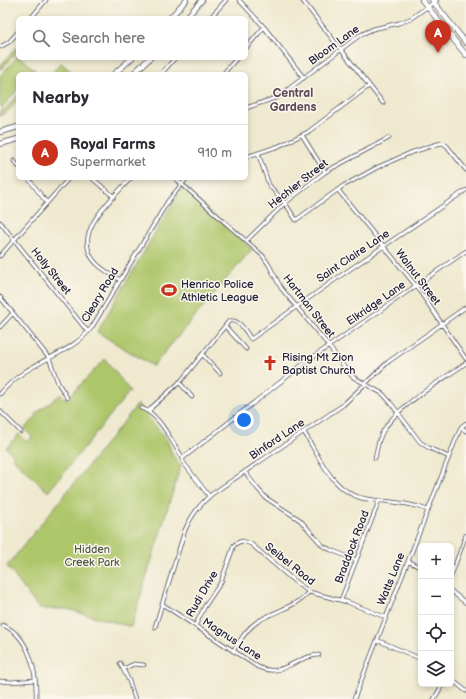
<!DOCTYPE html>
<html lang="en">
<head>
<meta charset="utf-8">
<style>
	:root { --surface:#fff; --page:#f2f2f3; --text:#2b2b33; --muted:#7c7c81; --line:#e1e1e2; --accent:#c8321e }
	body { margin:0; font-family:"Balsamiq Sans",sans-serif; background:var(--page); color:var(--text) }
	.controls { position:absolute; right:12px; bottom:12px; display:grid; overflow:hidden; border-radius:6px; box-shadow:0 2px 6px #0003 }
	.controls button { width:36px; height:36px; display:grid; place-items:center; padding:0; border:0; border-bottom:1px solid var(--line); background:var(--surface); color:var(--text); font:20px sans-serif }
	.you { position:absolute; left:244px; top:420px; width:14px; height:14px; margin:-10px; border:3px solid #fff; border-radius:50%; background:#1a73e8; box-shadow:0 0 0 6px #1a73e833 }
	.badge { display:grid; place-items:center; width:26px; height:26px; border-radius:50%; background:var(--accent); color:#fff; font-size:13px; font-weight:700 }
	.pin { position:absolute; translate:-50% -33px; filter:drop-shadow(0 1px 2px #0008) }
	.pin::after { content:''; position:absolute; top:21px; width:14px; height:12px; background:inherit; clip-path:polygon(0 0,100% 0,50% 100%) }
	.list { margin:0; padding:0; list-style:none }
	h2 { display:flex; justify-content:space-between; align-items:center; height:52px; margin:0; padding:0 16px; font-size:17px }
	h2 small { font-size:13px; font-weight:400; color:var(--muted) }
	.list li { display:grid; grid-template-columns:26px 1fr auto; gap:12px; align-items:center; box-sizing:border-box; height:56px; padding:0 16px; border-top:1px solid var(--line) }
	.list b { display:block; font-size:15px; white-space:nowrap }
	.list p { margin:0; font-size:13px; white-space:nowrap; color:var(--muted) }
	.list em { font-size:13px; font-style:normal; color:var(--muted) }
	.icon { flex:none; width:22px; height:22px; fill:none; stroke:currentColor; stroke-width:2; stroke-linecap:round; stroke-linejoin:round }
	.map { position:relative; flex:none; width:466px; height:699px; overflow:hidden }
	.search { position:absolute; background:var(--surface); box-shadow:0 2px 6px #0003; left:16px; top:16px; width:232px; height:44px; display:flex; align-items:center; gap:10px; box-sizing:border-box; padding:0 14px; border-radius:6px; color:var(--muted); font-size:15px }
	.panel { position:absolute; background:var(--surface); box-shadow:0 2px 6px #0003; left:16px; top:72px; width:232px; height:108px; border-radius:6px }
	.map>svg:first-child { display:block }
	.green { fill:#aec66b; stroke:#687453 }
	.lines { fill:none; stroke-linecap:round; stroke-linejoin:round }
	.minor-casing { stroke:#414051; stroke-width:4.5 }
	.highway-casing { stroke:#414051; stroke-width:6 }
	.minor { stroke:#fff; stroke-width:3 }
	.highway { stroke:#fff; stroke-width:4.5 }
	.labels { text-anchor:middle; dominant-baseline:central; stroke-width:3; stroke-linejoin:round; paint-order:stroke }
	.street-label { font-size:11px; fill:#22223b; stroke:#fbf7ec }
	.poi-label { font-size:11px; fill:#22223b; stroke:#fbf7ec; text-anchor:start }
	.park-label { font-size:11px; fill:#535b4c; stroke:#fbf7ec }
	.neighbourhood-label { font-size:12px; font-weight:bold; fill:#614d5a; stroke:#fbf7ec }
</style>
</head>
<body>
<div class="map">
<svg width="466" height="699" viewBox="0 0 466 699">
	<rect width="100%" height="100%" fill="#fbf7ec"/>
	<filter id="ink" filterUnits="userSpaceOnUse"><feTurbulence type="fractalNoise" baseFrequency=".025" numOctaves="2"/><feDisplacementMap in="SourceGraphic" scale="8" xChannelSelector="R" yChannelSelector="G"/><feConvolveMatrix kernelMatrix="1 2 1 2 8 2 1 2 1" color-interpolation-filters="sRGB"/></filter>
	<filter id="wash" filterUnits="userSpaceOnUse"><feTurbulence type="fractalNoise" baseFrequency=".012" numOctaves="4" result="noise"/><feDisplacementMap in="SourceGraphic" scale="16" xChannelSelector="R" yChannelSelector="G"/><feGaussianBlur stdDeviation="0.9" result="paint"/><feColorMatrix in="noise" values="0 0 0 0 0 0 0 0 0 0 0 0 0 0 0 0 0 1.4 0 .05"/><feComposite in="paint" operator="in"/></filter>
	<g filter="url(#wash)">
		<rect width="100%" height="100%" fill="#efe9cf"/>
		<path class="green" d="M18 46V52L0 70V66Z
			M18 56V58H21L35 70 32 74H18V89L2 108 0 106V76Z
			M61 63 73 73V74H51Z
			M18 95V100L8 111 0 116V112L5 109Z
			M182 187 252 249 153 366 97 332Z
			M105 359 130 391 48 492 12 458 14 456 6 448 19 434 27 442 32 437 24 429 37 416 35 414 61 394 66 400Z
			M138 404 167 440 173 456 181 465 131 627 67 609H39L7 566Z"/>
	</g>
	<g filter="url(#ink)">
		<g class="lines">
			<defs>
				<path id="minor" d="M239 0 264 27 304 78
					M302 0 383 103
					M31 18 46 0
					M210 18 226 0
					M0 47 9 42 18 32
					M246 48 264 27
					M161 74 175 58
					M223 74 237 58
					M246 108 278 97 360 35 373 29 399 23 410 19 437 0
					M302 135 325 172
					M258 153 269 185 285 203 296 220 343 186 378 167 410 153 437 144 443 143 447 146 466 170
					M246 157 279 146 308 132 369 86
					M14 161 18 166
					M28 178 47 203
					M92 178 114 197
					M175 178 263 256 269 265 281 288 324 340 348 372 353 377 383 394 390 402 420 442 429 448 449 457
					M338 190 416 286 466 359
					M0 222 88 332
					M246 241 285 203 325 172 389 138
					M0 256 69 178
					M120 280C112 275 103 270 97 264 68 235 112 199 131 178
					M0 297 49 358 58 383 65 394 67 398
					M225 326 246 349
					M0 327 13 313
					M203 355 220 373
					M179 382 192 397
					M0 394C7 386 14 379 23 373 46 357 75 350 92 327L168 201 187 178
					M141 408C160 414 172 443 183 458V462L209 496
					M0 411 21 432
					M149 411 152 407 181 381 229 321C240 319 245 331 251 339L343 274 466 190
					M461 427 466 431
					M304 432C320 458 333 494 367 499 388 502 408 502 428 510
					M183 458 306 362 466 251
					M375 458C377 449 378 440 383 431 398 405 441 381 466 363
					M245 472 257 488 266 498 300 520 323 546 331 550 356 560
					M408 561 421 568
					M451 576 466 535
					M451 591 466 603
					M341 600 376 509 379 500
					M162 604 258 667C282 679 297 655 319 655
					M3 625C30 637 37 672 36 699
					M195 626 205 606 221 582 234 545 239 542 243 541 251 544 294 581 309 592 347 602 385 617
					M155 627 185 530C191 516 200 504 212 494L343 405 388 362 466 307
					M377 640 421 659
					M233 651C240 641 246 629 257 622 275 610 293 609 309 592
					M120 663 129 681 135 699
					M123 669 134 664 144 665
					M451 679 466 691
					M0 681 11 682 35 680
					M354 699 454 444 461 427 466 423
					M434 699 443 684"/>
				<path id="highway" d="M422 0 466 55
					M432 0 466 43
					M170 18 186 0
					M186 18 202 0
					M114 74 132 58
					M133 74 150 58
					M0 132 18 127
					M0 144 18 139"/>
			</defs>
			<use href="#minor" class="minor-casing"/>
			<use href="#highway" class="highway-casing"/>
			<use href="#minor" class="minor"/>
			<use href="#highway" class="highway"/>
		</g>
	</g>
	<defs>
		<symbol id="stadium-bare" viewBox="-9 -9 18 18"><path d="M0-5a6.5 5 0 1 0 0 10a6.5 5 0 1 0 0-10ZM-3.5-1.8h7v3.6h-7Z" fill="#c8321e" stroke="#fbf7ec" stroke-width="2.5" paint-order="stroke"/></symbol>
		<symbol id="church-bare" viewBox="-9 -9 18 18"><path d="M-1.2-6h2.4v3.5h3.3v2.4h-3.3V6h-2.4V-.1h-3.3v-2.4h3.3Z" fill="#c8321e" stroke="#fbf7ec" stroke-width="2.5" paint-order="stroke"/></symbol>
	</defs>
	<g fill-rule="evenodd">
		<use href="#stadium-bare" x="158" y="279" width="22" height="22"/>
		<use href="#church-bare" x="259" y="352" width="22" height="22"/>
	</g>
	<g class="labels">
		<g class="street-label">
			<text transform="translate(334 45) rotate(-36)">Bloom Lane</text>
			<text transform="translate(298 184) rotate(-38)">Hechler Street</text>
			<text transform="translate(353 256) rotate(-34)">Saint Claire Lane</text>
			<text transform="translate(51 271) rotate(51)">Holly Street</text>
			<text transform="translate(418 277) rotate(53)">Walnut Street</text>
			<text transform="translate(100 295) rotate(-59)">Cleary Road</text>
			<text transform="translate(376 303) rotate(-35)">Elkridge Lane</text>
			<text transform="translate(309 306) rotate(52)">Hartman Street</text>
			<text transform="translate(277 439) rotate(-34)">Binford Lane</text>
			<text transform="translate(352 547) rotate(-69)">Braddock Road</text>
			<text transform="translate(290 564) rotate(39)">Seibel Road</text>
			<text transform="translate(391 579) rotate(-68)">Watts Lane</text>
			<text transform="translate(202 594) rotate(-60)">Rudi Drive</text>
			<text transform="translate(232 639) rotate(33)">Magnus Lane</text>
		</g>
		<g class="poi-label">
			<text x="181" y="284">Henrico Police<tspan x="181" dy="13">Athletic League</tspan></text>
			<text x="282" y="357">Rising Mt Zion<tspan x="282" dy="13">Baptist Church</tspan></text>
		</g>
		<g class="park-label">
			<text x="92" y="549">Hidden<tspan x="92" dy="13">Creek Park</tspan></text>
		</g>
		<g class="neighbourhood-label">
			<text x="293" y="93">Central<tspan x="293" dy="14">Gardens</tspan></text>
		</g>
	</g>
</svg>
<div class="controls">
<button>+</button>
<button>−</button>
<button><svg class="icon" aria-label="locate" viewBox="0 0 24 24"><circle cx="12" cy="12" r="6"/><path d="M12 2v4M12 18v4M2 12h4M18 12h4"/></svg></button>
<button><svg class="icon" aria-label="layers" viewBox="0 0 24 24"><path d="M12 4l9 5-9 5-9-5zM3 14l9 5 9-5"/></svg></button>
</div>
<div class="you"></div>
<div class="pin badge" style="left:438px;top:53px">A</div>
<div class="search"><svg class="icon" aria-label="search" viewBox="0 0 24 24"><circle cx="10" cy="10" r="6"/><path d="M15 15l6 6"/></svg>Search here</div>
<section class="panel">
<h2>Nearby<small></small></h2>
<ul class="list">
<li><span class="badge">A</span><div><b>Royal Farms</b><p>Supermarket</p></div><em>910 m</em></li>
</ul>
</section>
</div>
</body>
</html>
